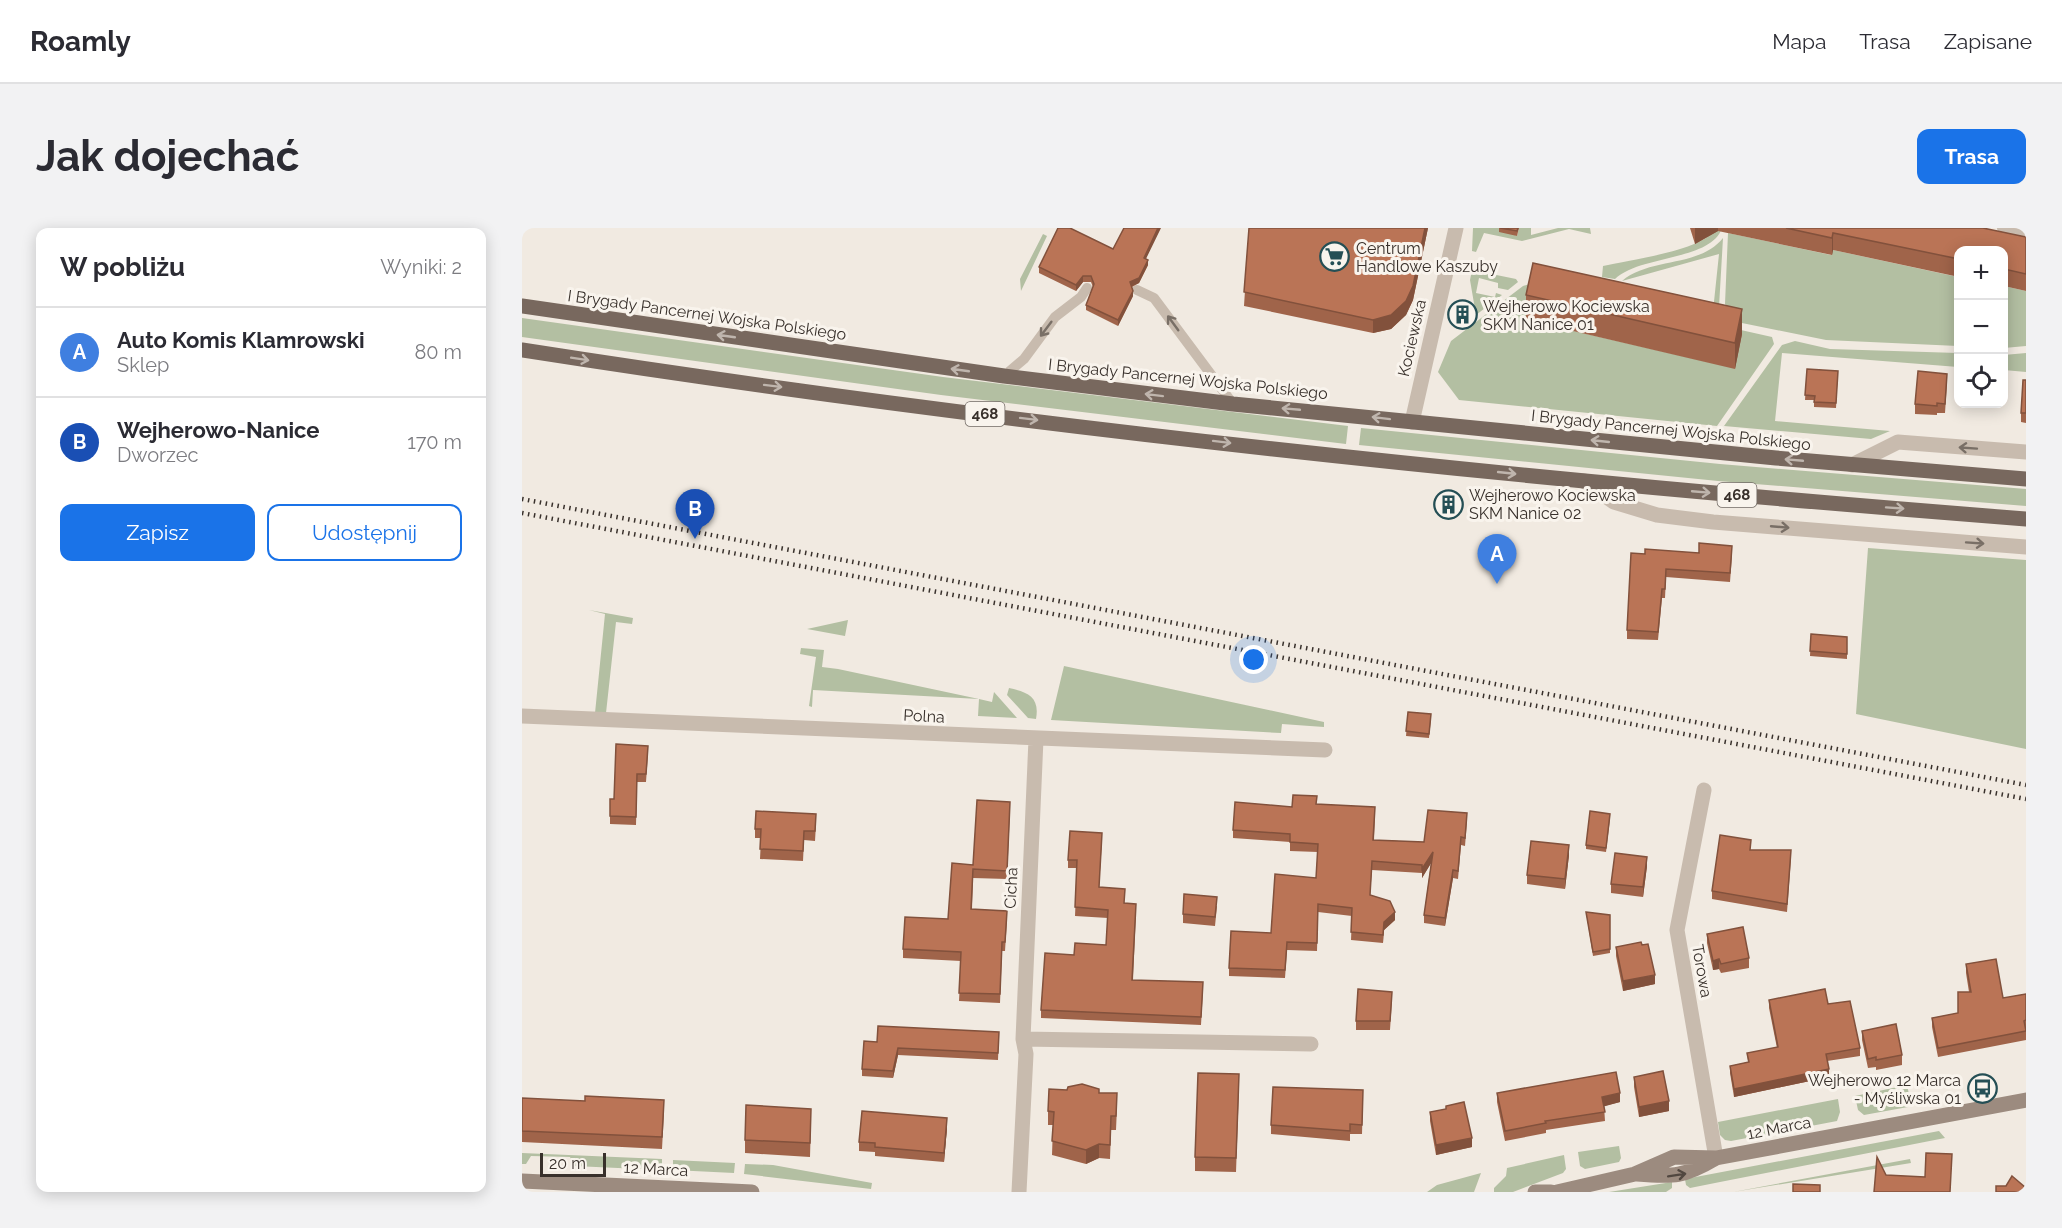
<!DOCTYPE html>
<html lang="pl">
<head>
<meta charset="utf-8">
<style>
	:root { --surface:#fff; --page:#f2f2f3; --text:#2b2b33; --muted:#7c7c81; --line:#e1e1e2; --accent:#1a73e8 }
	body { margin:0; font-family:Raleway,sans-serif; background:var(--page); color:var(--text) }
	.controls { position:absolute; right:18px; top:18px; display:grid; overflow:hidden; border-radius:12px; box-shadow:0 3px 15px #0003 }
	.controls button { width:54px; height:54px; display:grid; place-items:center; padding:0; border:0; border-bottom:2px solid var(--line); background:var(--surface); color:var(--text); font:30px sans-serif }
	.scale { position:absolute; left:18px; bottom:15px; width:66px; box-sizing:border-box; padding-left:6px; border:3px solid #38302b; border-top:0; font-size:16px; line-height:21px; white-space:nowrap; color:#38302b; -webkit-text-stroke:4px #f9f4ed; paint-order:stroke }
	.you { position:absolute; left:732px; top:432px; width:21px; height:21px; margin:-15px; border:4px solid #fff; border-radius:50%; background:#1a73e8; box-shadow:0 0 0 9px #1a73e833 }
	.badge { display:grid; place-items:center; width:39px; height:39px; border-radius:50%; background:var(--accent); color:#fff; font-size:20px; font-weight:700 }
	.pin { position:absolute; translate:-50% -50px; filter:drop-shadow(0 2px 3px #0008) }
	.pin::after { content:''; position:absolute; top:32px; width:21px; height:18px; background:inherit; clip-path:polygon(0 0,100% 0,50% 100%) }
	.list { margin:0; padding:0; list-style:none }
	h2 { display:flex; justify-content:space-between; align-items:center; height:78px; margin:0; padding:0 24px; font-size:26px }
	h2 small { font-size:20px; font-weight:400; color:var(--muted) }
	.list li { display:grid; grid-template-columns:39px 1fr auto; gap:18px; align-items:center; box-sizing:border-box; height:90px; padding:0 24px; border-top:2px solid var(--line) }
	.list b { display:block; font-size:22px; white-space:nowrap }
	.list p { margin:0; font-size:20px; white-space:nowrap; color:var(--muted) }
	.list em { font-size:20px; font-style:normal; color:var(--muted) }
	.actions { display:flex; gap:12px; padding:18px 24px }
	.actions a { flex:1; padding:14px 0; border:2px solid var(--accent); border-radius:12px; text-align:center; font-size:21px; color:var(--accent) }
	.actions .main { background:var(--accent); color:#fff }
	.icon { flex:none; width:33px; height:33px; fill:none; stroke:currentColor; stroke-width:2; stroke-linecap:round; stroke-linejoin:round }
	.map { position:relative; flex:none; width:1504px; height:964px; overflow:hidden; border-radius:12px }
	header { display:flex; align-items:center; gap:36px; box-sizing:border-box; height:84px; padding:0 30px; background:var(--surface); border-bottom:2px solid var(--line) }
	header strong { font-size:28px }
	nav { display:flex; gap:33px; margin-inline-start:auto; font-size:21px }
	.intro { display:flex; align-items:center; justify-content:space-between; box-sizing:border-box; height:144px; padding:0 36px }
	h1 { margin:0; font-size:42px }
	.button { padding:15px 27px; border-radius:12px; background:var(--accent); color:#fff; font-size:21px; font-weight:700 }
	main { display:flex; gap:36px; padding:0 36px }
	aside { flex:1; background:var(--surface); border-radius:12px; box-shadow:0 3px 15px #0003 }
	.map>svg:first-child { display:block }
	.green { fill:#b3bfa2 }
	.lines { fill:none; stroke-linecap:round; stroke-linejoin:round }
	.lane { stroke:#c8bbae; stroke-width:10 }
	.street { stroke:#c8bbae; stroke-width:15 }
	.secondary { stroke:#9c8b7f; stroke-width:15 }
	.primary { stroke:#78685e; stroke-width:15 }
	.rail { stroke:#38302b; stroke-width:4.5; stroke-dasharray:1.5 4.5; stroke-linecap:butt }
	.wall { fill:#a0644a }
	.shaded-wall { fill:#82513c }
	.building { fill:#ba7456; stroke:#82513c; stroke-width:1.5 }
	.oneway { stroke:#796f66 }
	.oneway2 { stroke:#bfb5ad }
	.oneway3 { stroke:#514740 }
	.labels { text-anchor:middle; dominant-baseline:central; stroke-width:6; stroke-linejoin:round; paint-order:stroke }
	.shield { fill:#f9f4ed; stroke:#726b65; stroke-width:1.5 }
	.shield-label { font-size:15px; font-weight:bold; fill:#38302b }
	.poi-label { font-size:16px; fill:#38302b; stroke:#f9f4ed; text-anchor:start }
	.street-label { font-size:16px; fill:#38302b; stroke:#f9f4ed }
</style>
</head>
<body>
<header>
<strong>Roamly</strong>
<nav><a>Mapa</a><a>Trasa</a><a>Zapisane</a></nav>
</header>
<div class="intro"><h1>Jak dojechać</h1><a class="button">Trasa</a></div>
<main>
<aside>
<h2>W pobliżu<small>Wyniki: 2</small></h2>
<ul class="list">
<li><span class="badge" style="background:#3f7fe0">A</span><div><b>Auto Komis Klamrowski</b><p>Sklep</p></div><em>80 m</em></li>
<li><span class="badge" style="background:#1a4fb4">B</span><div><b>Wejherowo-Nanice</b><p>Dworzec</p></div><em>170 m</em></li>
</ul>
<div class="actions"><a class="main">Zapisz</a><a>Udostępnij</a></div>
</aside>
<div class="map">
<svg width="1504" height="964" viewBox="0 0 1504 964">
	<rect width="100%" height="100%" fill="#f1eae1"/>
	<path class="green" d="M951 0H978L995 8 997 0H1009V7L1036 0H1068L1069 6 1047 1 1000 13 962 5 954 24 950 23Z
		M1194 0H1200C1189 33 1118 27 1093 51L1080 49 1081 38C1106 32 1182 23 1194 0Z
		M1206 5 1309 27 1311 22 1436 49V118L1304 112 1215 94 1203 76Z
		M521 6 525 8 499 63 498 51Z
		M1201 10 1197 79 1191 83 1197 26 1100 53C1128 29 1177 40 1201 10Z
		M950 42 994 51 996 54 986 62 976 60V55L957 50 954 65 973 69 974 65 980 67 954 87 948 52Z
		M1011 55 1004 92 1212 140 1201 98 1250 109 1252 116 1195 198 937 172 916 144 929 113 1001 58Z
		M1482 58 1504 63V118L1482 120Z
		M0 90 421 149 826 198 824 216 419 167 0 109Z
		M1273 113 1308 121 1436 125V139L1260 125 1253 193 1368 203 1349 211 1202 198 1260 117Z
		M1504 125V144L1482 142V127Z
		M839 200 1198 236 1504 261V278L1196 253 837 217Z
		M1346 320 1504 332V521L1334 486Z
		M67 382 111 390 110 396 94 394 84 485H73L83 386Z
		M326 392 323 408 285 401Z
		M279 420 302 422 300 439 316 441 457 471 470 474 472 464 495 490 456 488 457 471 291 462 290 479 287 478 294 429 278 426Z
		M542 438 802 494V499L760 496 759 505 529 492Z
		M487 460C506 464 518 469 514 491L506 490 485 467Z
		M1385 857 1388 871 1386 879 1342 887 1336 882 1333 868Z
		M1316 871 1318 884 1315 893 1209 913 1203 912 1198 907 1196 894Z
		M1417 903 1423 910 1198 954 1168 960 1164 957 1163 951Z
		M1097 918 1099 930 1097 934 1063 941 1058 938 1056 924Z
		M0 925 140 931V942L52 938 48 929 9 928 4 936H0Z
		M1042 927 1044 941 1041 945 991 964H972V960L984 948 985 940Z
		M1388 931 1389 935 1211 964Z
		M151 932 213 935 212 945 151 942Z
		M223 936 251 937 350 955 349 961 222 946Z
		M959 945 952 964H905L915 957Z
		M1150 954V960L1144 964H1087Z"/>
	<g class="lines">
		<path class="lane" d="M1480 0 1504 5
			M615 62 632 70 711 176
			M482 148 502 131 533 89 559 69 565 60"/>
		<path class="street" d="M890 194 934 0
			M1330 237 1376 214 1504 224
			M1062 253 1092 274 1135 287 1191 294 1504 319
			M0 488 803 522
			M1182 562 1155 702 1194 930
			M501 811 789 816
			M497 964 504 826 501 811 514 511"/>
		<path class="secondary" d="M1115 946C1152 949 1162 949 1194 930
			M0 953 230 964
			M1013 964H1029
			M1035 964 1113 946 1152 929 1194 930 1504 872"/>
		<path class="primary" d="M0 78 482 148 711 176 1254 230 1504 251
			M0 122C498 200 1001 252 1504 291"/>
		<path class="rail" d="M0 271 1504 557
			M0 285 1504 571"/>
	</g>
	<path class="wall" d="M727 0H906L891 72 884 87 869 101 851 105 722 78Z
		M977 0H997L995 8 977 4Z
		M1168 0H1461L1504 9V63L1482 58V22H1437V49L1311 22 1310 27 1196 3 1173 16Z
		M591 21 624 31 626 37 617 55 610 59 611 68 596 98 564 82V77L571 59 569 54H561L554 63 517 45V39Z
		M1004 67 1220 106 1213 141 1004 92Z
		M1285 141 1316 143 1314 180 1292 179V172H1283Z
		M1504 152V195L1499 194V185Z
		M1425 155 1423 185H1415V187L1393 186V176Z
		M1177 325 1210 327 1208 354 1144 349 1143 370H1140L1136 412 1105 411V402L1123 326Z
		M1289 406 1325 409V431L1288 428Z
		M886 484 909 491 907 510 884 508Z
		M126 526 124 554H115L114 597 88 596V571H92Z
		M795 576 853 587 852 612 902 614 945 593 943 618 939 617 936 651 931 650 923 698 902 695V687L909 635 900 650V645L850 642 848 667 873 692 862 702 861 715 829 712 830 688 796 684 795 723 765 722 763 750 707 748V740L749 705 794 650 796 624 768 623V614L711 610V602L770 579Z
		M488 583 485 651 451 650 450 681 485 692 483 723H480L478 775 437 773 439 733 381 730V721L426 691 451 637Z
		M1088 591 1084 624 1064 621V617Z
		M294 596 293 613 282 612 281 633 238 631 239 610H233V601Z
		M580 613 577 659 603 675 614 684 611 752 681 762 679 797 519 790V782L552 727 584 717 586 690 553 688 555 640H546V632Z
		M1229 622 1269 630 1265 684 1190 671V663Z
		M1047 627 1043 661 1005 656V647Z
		M1125 638 1121 669 1089 665V656Z
		M695 678 693 698 661 695V686Z
		M1064 684 1088 687V725L1071 728Z
		M1185 706 1227 730V740L1199 745 1197 741 1191 742 1185 715Z
		M1094 719 1133 756 1101 763 1094 728Z
		M1444 736 1481 770 1504 766V812L1416 829 1410 799V790L1436 785 1447 764 1444 745Z
		M870 772 868 802H834V793Z
		M1247 772 1306 776 1338 820V828L1305 833 1307 849 1212 869 1208 845V838L1226 834 1225 825 1255 820 1247 780Z
		M1340 803 1380 827V837L1354 842V839L1346 840 1340 812Z
		M477 804 476 832 376 827 371 850 340 848V841L355 814Z
		M1112 849 1147 883 1117 889 1112 859Z
		M717 860 714 944 673 943V929Z
		M577 865 595 879 594 902H589L588 931 577 930 564 936 530 927 531 897H526V883Z
		M975 865 1098 874 1082 878 1083 893 1024 902V905L983 913 975 874Z
		M0 870 142 884 140 921 0 914Z
		M841 871 840 906H828V913L749 906V897Z
		M908 884 950 919 914 927 908 893Z
		M289 894 288 929 223 925V912Z
		M425 900 422 934 353 928V924L337 923V914Z"/>
	<path class="shaded-wall" d="M636 0H639L622 35V30Z
		M903 0H906L891 72 884 87 869 101 851 105V92Z
		M1173 0H1196V3L1173 16Z
		M1311 5V22L1310 27V10Z
		M626 32V37L617 55 608 59V54Z
		M561 48V54L554 63V57Z
		M611 63V68L596 98V92Z
		M1220 81V106L1213 141V115Z
		M1047 617V627L1043 661V651Z
		M911 624V632L900 650V641Z
		M1125 629V638L1121 669V659Z
		M931 642V650L923 698V690Z
		M873 684V692L862 702 861 715 862 694Z
		M1197 731V741L1191 742V733Z
		M1133 747V756L1101 763V753Z
		M376 820V827L371 850V843Z
		M1307 841V849L1212 869V861Z
		M1098 865V874L1080 879V869Z
		M1147 873V883L1117 889V879Z
		M425 890V900L422 934V925Z
		M950 910V919L914 927V917Z
		M577 916V930L564 936V922Z"/>
	<path class="building" d="M536 0H548L591 21 602 0H636L622 30 626 32 617 50 608 54 611 63 596 92 564 77 572 56 569 48H561L554 57 517 39Z
		M727 0H903L891 58 884 73 869 87 851 92 722 64Z
		M978 0H996L995 3Z
		M1264 0H1461L1504 9V46L1482 41V22H1437V31L1311 5 1310 10Z
		M1011 35 1220 81 1213 115 1004 67Z
		M1285 141 1316 143 1314 175 1292 174 1293 168 1283 167Z
		M1396 143 1425 146 1423 176 1415 175V178L1393 176Z
		M1501 152H1504V185H1499Z
		M1177 315 1210 318 1208 345 1144 341 1143 361H1140L1136 404 1105 402 1109 325 1123 326V321L1177 325Z
		M1289 406 1325 409V426L1288 423Z
		M886 484 909 486 907 506 884 503Z
		M94 516 126 518 124 546H115L114 589 88 588V571H92Z
		M771 567 795 568 794 576 853 579 851 612 902 614 906 582 945 585 943 610 939 609 936 643 931 642 923 690 902 687 911 624 900 641V637L850 633 848 667 868 673 873 684 862 694 861 707 829 704 830 680 796 676 795 715 765 714 763 742 707 740 709 703 749 705 753 646 794 650 796 616 768 614V606L711 602 713 574 770 579Z
		M455 572 488 574 485 643 451 641 449 681 485 683 483 714H480L478 766 437 765 439 724 381 721 383 689 426 691 430 635 451 637Z
		M234 583 294 586 293 603H282L281 623 238 621 239 601H233Z
		M1068 583 1088 586 1084 620 1064 617Z
		M548 603 580 605 577 659 603 661 602 675 614 676 610 752 681 754 679 789 519 782 523 725 552 727 553 715 584 717 586 682 553 679 555 632H546Z
		M1198 607 1229 612 1228 622H1269L1265 676 1190 663Z
		M1009 613 1047 617 1043 651 1005 647Z
		M1093 625 1125 629 1121 659 1089 656Z
		M662 666 695 669 693 689 661 686Z
		M1064 684 1088 687V721L1071 724Z
		M1221 699 1227 730 1199 736 1197 731 1191 733 1185 706Z
		M1119 714 1120 717 1126 716 1133 747 1101 753 1094 719Z
		M1474 731 1481 770 1504 766V792L1502 793 1504 803 1416 820 1410 790 1436 785V764H1449L1444 736Z
		M836 761 870 764 868 793H834Z
		M1303 761 1306 776 1328 773 1338 820 1304 826 1307 841 1212 861 1208 838 1227 834 1225 825 1256 819 1247 772Z
		M1374 796 1380 827 1354 832V829L1346 831 1340 803Z
		M356 798 477 804 476 825 376 820 371 843 340 841 342 813 355 814Z
		M1141 843 1147 873 1117 879 1112 849Z
		M1094 844 1098 865 1080 869 1083 884 1023 893 1024 895 983 903 975 865Z
		M676 845 717 846 714 930 673 929Z
		M560 856 577 861V865H595L594 888H589L588 917 577 916 564 922 530 913 532 884 526 883 527 861 545 862 546 859Z
		M751 859 841 862 840 897 828 896V903L749 897Z
		M63 868 142 872 140 909 0 903V870L63 873Z
		M942 874 950 910 914 917 908 884 924 881V878Z
		M224 877 289 881 288 915 223 912Z
		M340 883 425 890 422 925 353 919V915L337 914Z
		M1404 925 1430 926 1428 964H1352L1355 929 1364 947 1403 949Z
		M1490 948 1504 960V964H1474V958H1484Z
		M1271 956 1298 957V964H1271Z"/>
	<defs><path id="oneway-shaft" d="M-6 0H5M1.5-3L5.5 0L1.5 3" fill="none" stroke-width="1.6" stroke-linecap="round" stroke-linejoin="round" transform="scale(1.5)"/></defs>
	<g class="oneway">
		<use href="#oneway-shaft" transform="translate(651 95) rotate(-126)"/>
		<use href="#oneway-shaft" transform="translate(524 101) rotate(127)"/>
		<use href="#oneway-shaft" transform="translate(1446 220) rotate(-176)"/>
		<use href="#oneway-shaft" transform="translate(1258 299) rotate(5)"/>
		<use href="#oneway-shaft" transform="translate(1453 315) rotate(4)"/>
	</g>
	<g class="oneway2">
		<use href="#oneway-shaft" transform="translate(204 108) rotate(-172)"/>
		<use href="#oneway-shaft" transform="translate(58 131) rotate(9)"/>
		<use href="#oneway-shaft" transform="translate(438 142) rotate(-172)"/>
		<use href="#oneway-shaft" transform="translate(251 158) rotate(7)"/>
		<use href="#oneway-shaft" transform="translate(632 167) rotate(-173)"/>
		<use href="#oneway-shaft" transform="translate(769 181) rotate(-175)"/>
		<use href="#oneway-shaft" transform="translate(859 190) rotate(-173)"/>
		<use href="#oneway-shaft" transform="translate(507 191) rotate(7)"/>
		<use href="#oneway-shaft" transform="translate(1078 213) rotate(-174)"/>
		<use href="#oneway-shaft" transform="translate(700 214) rotate(7)"/>
		<use href="#oneway-shaft" transform="translate(1272 232) rotate(-175)"/>
		<use href="#oneway-shaft" transform="translate(985 245) rotate(6)"/>
		<use href="#oneway-shaft" transform="translate(1179 264) rotate(5)"/>
		<use href="#oneway-shaft" transform="translate(1373 280) rotate(4)"/>
	</g>
	<use class="oneway3" href="#oneway-shaft" transform="translate(1155 947) rotate(-9)"/>
	<defs>
		<symbol id="supermarket-ring" viewBox="-11 -11 22 22"><circle r="9.5" fill="#f9f4ed" stroke="#254f55" stroke-width="1.5"/><path d="M-6-5.5h2.5l.6 2H6L4.5 2H-2.5L-4.4-4H-6ZM-1.5 3.2a1.3 1.3 0 1 0 .1 0ZM3 3.2a1.3 1.3 0 1 0 .1 0Z" fill="#254f55"/></symbol>
		<symbol id="building-ring" viewBox="-11 -11 22 22"><circle r="9.5" fill="#f9f4ed" stroke="#254f55" stroke-width="1.5"/><path d="M-4-6H4V6H1V3H-1V6H-4ZM-2.5-4.3h1.7v1.8h-1.7ZM.8-4.3h1.7v1.8H.8ZM-2.5-1h1.7V.8h-1.7ZM.8-1h1.7V.8H.8Z" fill="#254f55"/></symbol>
		<symbol id="bus-ring" viewBox="-11 -11 22 22"><circle r="9.5" fill="#f9f4ed" stroke="#254f55" stroke-width="1.5"/><path d="M-5-6H5V4H4V6H2V4H-2V6H-4V4H-5ZM-3.5-4V0h7V-4ZM-3.5 1.2v1.5H-2V1.2ZM2 1.2v1.5H3.5V1.2Z" fill="#254f55"/></symbol>
	</defs>
	<g fill-rule="evenodd">
		<use href="#supermarket-ring" x="796" y="12" width="33" height="33"/>
		<use href="#building-ring" x="924" y="70" width="33" height="33"/>
		<use href="#building-ring" x="910" y="260" width="33" height="33"/>
		<use href="#bus-ring" x="1444" y="844" width="33" height="33"/>
	</g>
	<g class="labels">
		<g class="shield">
			<rect x="443.5" y="174" width="39" height="24" rx="4.5"/>
			<rect x="1195.5" y="255" width="39" height="24" rx="4.5"/>
		</g>
		<g class="shield-label">
			<text x="463" y="186">468</text>
			<text x="1215" y="267">468</text>
		</g>
		<g class="poi-label">
			<text x="834" y="20">Centrum<tspan x="834" dy="18">Handlowe Kaszuby</tspan></text>
			<text x="961" y="78">Wejherowo Kociewska<tspan x="961" dy="18">SKM Nanice 01</tspan></text>
			<text x="947" y="267">Wejherowo Kociewska<tspan x="947" dy="18">SKM Nanice 02</tspan></text>
			<text x="1439" y="852" text-anchor="end">Wejherowo 12 Marca<tspan x="1439" dy="18">- Myśliwska 01</tspan></text>
		</g>
		<g class="street-label">
			<text transform="translate(185 87) rotate(8)">I Brygady Pancernej Wojska Polskiego</text>
			<text transform="translate(890 110) rotate(-77)">Kociewska</text>
			<text transform="translate(666 151) rotate(6)">I Brygady Pancernej Wojska Polskiego</text>
			<text transform="translate(1149 202) rotate(6)">I Brygady Pancernej Wojska Polskiego</text>
			<text transform="translate(402 488) rotate(3)">Polna</text>
			<text transform="translate(489 660) rotate(-87)">Cicha</text>
			<text transform="translate(1180 743) rotate(80)">Torowa</text>
			<text transform="translate(1257 900) rotate(-11)">12 Marca</text>
			<text transform="translate(134 941) rotate(3)">12 Marca</text>
		</g>
	</g>
</svg>
<div class="controls">
<button>+</button>
<button>−</button>
<button><svg class="icon" aria-label="locate" viewBox="0 0 24 24"><circle cx="12" cy="12" r="6"/><path d="M12 2v4M12 18v4M2 12h4M18 12h4"/></svg></button>
</div>
<div class="scale">20 m</div>
<div class="you"></div>
<div class="pin badge" style="left:975px;top:356px;background:#3f7fe0">A</div>
<div class="pin badge" style="left:173px;top:311px;background:#1a4fb4">B</div>
</div>
</main>
</body>
</html>
